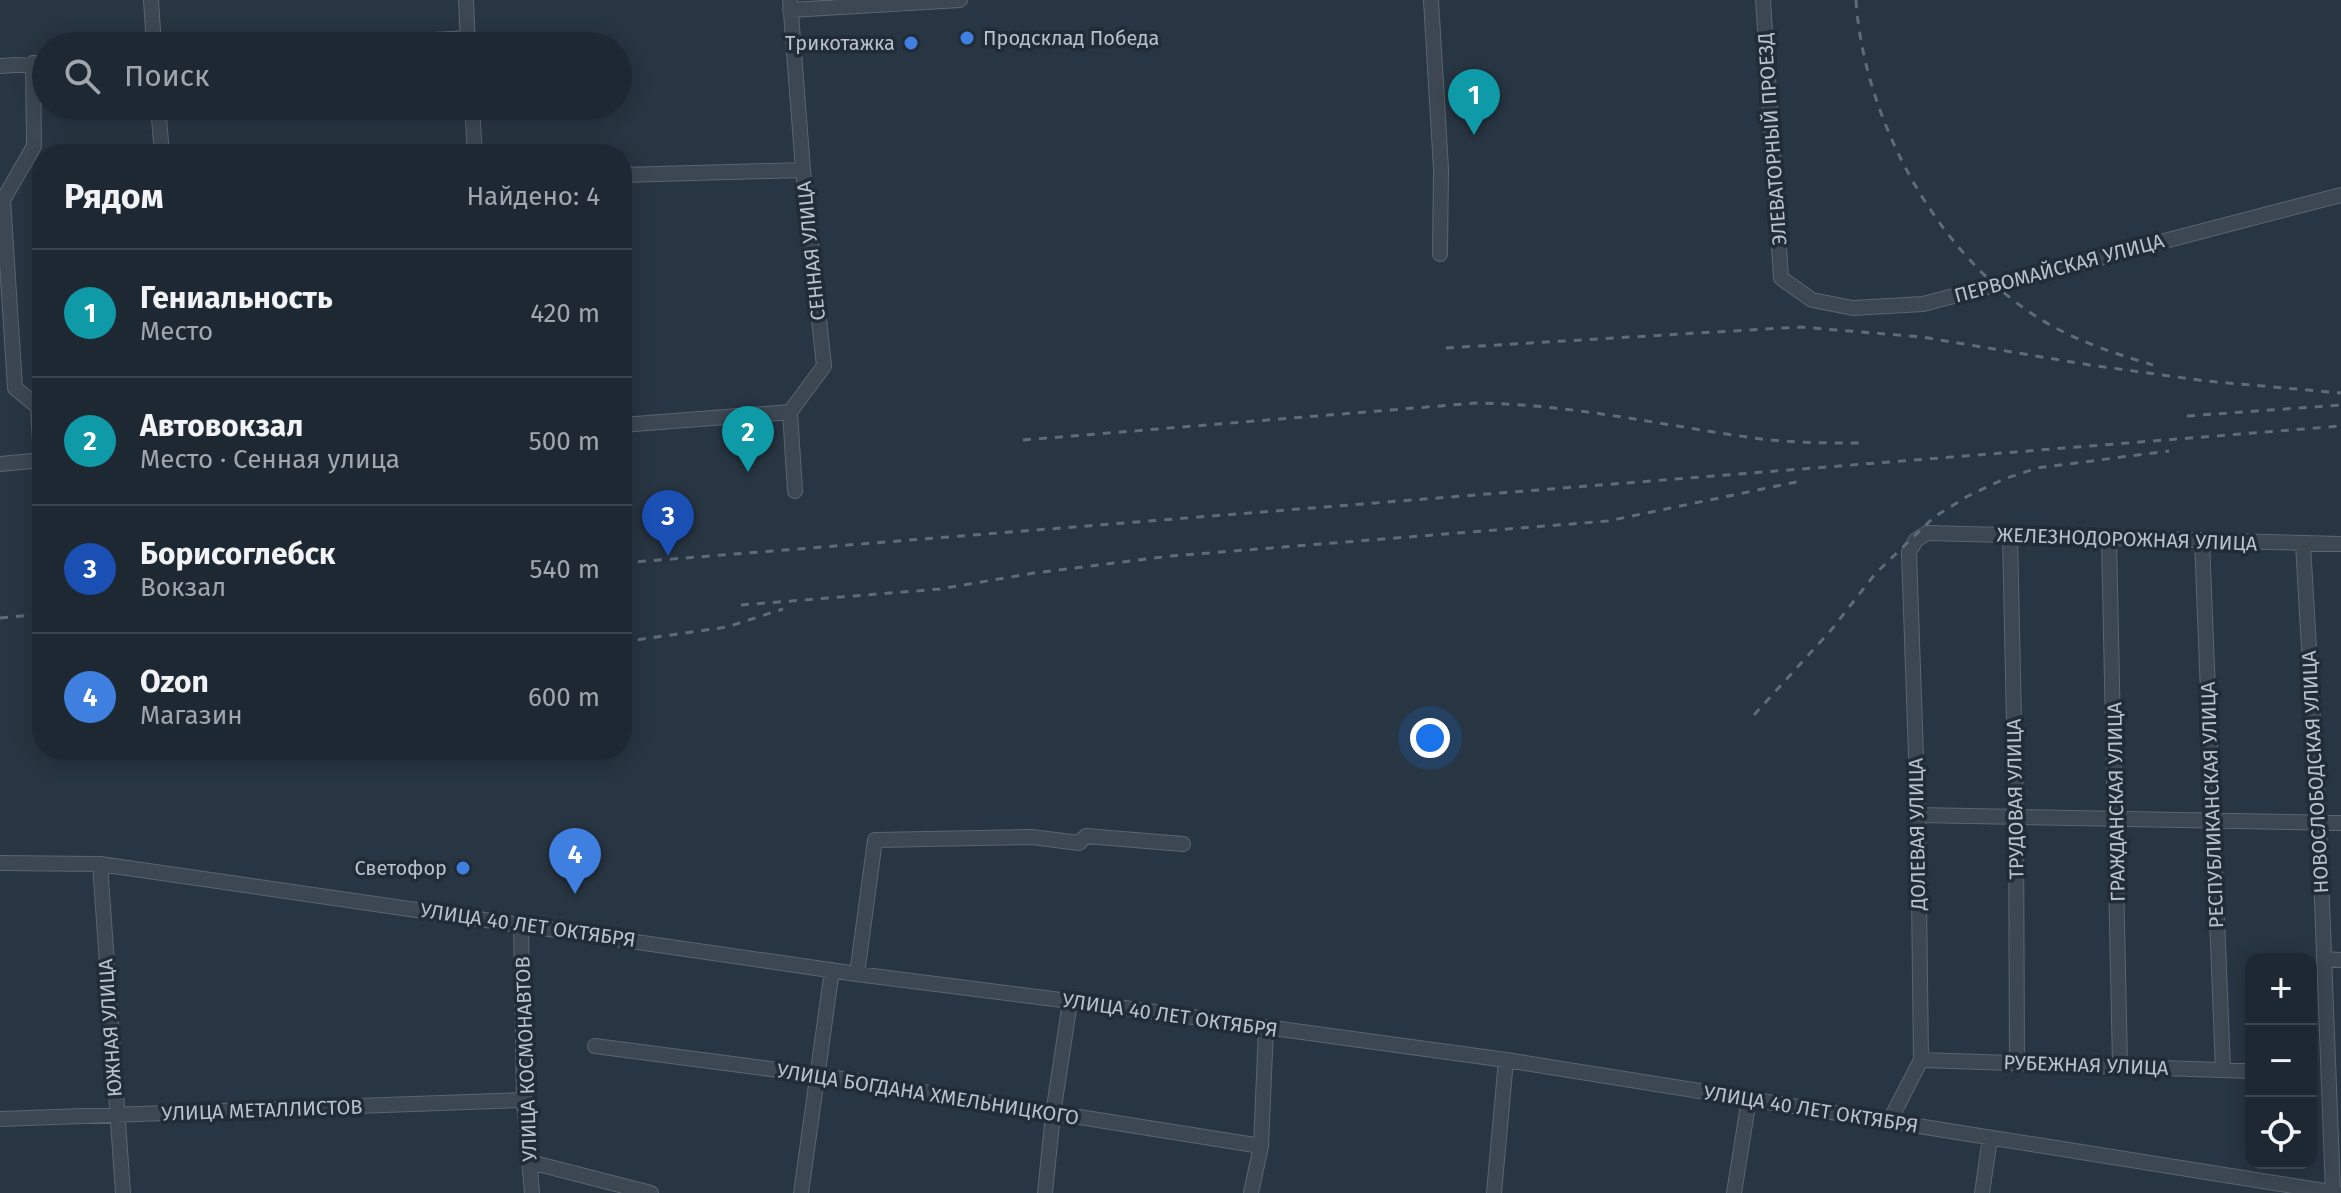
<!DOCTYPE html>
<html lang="ru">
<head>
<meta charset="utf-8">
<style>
	:root { --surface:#1e2832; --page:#2b343e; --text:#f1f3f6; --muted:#a1a6ac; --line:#3c444d; --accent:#d6ab8b }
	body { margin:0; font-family:"Fira Sans",sans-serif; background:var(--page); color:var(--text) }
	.controls { position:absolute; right:24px; bottom:24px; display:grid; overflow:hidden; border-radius:16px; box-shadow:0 4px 20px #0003 }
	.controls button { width:72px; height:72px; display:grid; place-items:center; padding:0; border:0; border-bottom:2px solid var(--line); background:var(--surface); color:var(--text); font:40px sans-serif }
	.you { position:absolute; left:1430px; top:738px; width:28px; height:28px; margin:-20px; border:6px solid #fff; border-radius:50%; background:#1a73e8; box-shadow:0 0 0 12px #1a73e833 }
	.badge { display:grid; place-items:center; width:52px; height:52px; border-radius:50%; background:var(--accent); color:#fff; font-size:26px; font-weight:700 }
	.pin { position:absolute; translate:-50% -66px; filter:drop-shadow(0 2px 4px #0008) }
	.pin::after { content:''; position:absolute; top:42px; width:28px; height:24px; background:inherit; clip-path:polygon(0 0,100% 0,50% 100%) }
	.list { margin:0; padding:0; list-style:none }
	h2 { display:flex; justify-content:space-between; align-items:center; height:104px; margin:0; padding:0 32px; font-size:34px }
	h2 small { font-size:26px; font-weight:400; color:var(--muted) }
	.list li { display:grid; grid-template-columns:52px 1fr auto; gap:24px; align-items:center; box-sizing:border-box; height:128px; padding:0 32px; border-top:2px solid var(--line) }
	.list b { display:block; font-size:30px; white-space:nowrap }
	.list p { margin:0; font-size:26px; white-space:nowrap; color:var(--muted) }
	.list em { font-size:26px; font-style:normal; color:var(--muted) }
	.icon { flex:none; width:44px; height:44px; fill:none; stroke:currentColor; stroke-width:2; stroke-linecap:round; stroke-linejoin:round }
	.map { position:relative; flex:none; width:2341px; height:1193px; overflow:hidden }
	.search { position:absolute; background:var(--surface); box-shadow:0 4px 20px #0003; left:32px; top:32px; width:600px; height:88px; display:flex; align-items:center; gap:20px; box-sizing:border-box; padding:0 28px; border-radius:44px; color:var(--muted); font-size:30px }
	.panel { position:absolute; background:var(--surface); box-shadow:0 4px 20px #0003; left:32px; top:144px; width:600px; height:616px; border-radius:32px }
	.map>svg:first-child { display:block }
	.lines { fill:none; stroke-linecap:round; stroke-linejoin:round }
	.minor-casing { stroke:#5a656f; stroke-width:16 }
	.minor { stroke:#3c4752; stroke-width:14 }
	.rail { stroke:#5e6b78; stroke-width:3; stroke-dasharray:8 8; stroke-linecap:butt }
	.shop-dot { fill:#3f7fe0; stroke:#212c37; stroke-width:3 }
	.labels { text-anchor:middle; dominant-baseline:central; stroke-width:7; stroke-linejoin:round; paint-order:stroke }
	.poi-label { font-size:20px; fill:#b9c2cc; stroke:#212c37; text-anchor:end }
	.street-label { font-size:20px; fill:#b9c2cc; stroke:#212c37 }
</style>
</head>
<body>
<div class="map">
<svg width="2341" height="1193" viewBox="0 0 2341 1193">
	<rect width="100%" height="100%" fill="#283542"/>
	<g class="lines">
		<defs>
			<path id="minor" d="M151 0 154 46
				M466 0 468 46
				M790 0 803 170 824 366 790 412 795 491
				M1431 0 1441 169 1440 254
				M1763 0 1781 278 1812 300 1853 308 1923 304 2341 195
				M790 10 960 0
				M336 46 468 38
				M33 63 34 146 3 200 15 388 38 407 41 460
				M0 66 46 63
				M158 106 162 154
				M472 106 475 154
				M622 175 803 170
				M622 425 790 412
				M0 464 42 460
				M2010 535 2016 815 2017 1063
				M2109 538 2120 1066
				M2202 541 2223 1070
				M2303 544 2319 822 2333 1192
				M1918 815 2341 823
				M0 863 100 864 857 974 1164 1013 1506 1060 2337 1193
				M100 864 123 1193
				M521 924 524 1100 532 1193
				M2324 959 2341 960
				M857 974 875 840 1032 837 1079 843 1086 836 1183 844
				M595 1046 817 1075 1261 1146
				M1921 1060 2251 1071
				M0 1119 524 1100
				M1889 1122 1921 1060 1918 815 1909 552 1916 540 1927 533 2341 544
				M530 1162 651 1193
				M801 1193 832 970
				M1045 1193 1053 1114 1070 1002
				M1251 1193 1261 1146 1266 1028
				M1494 1193 1506 1060
				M1734 1193 1749 1099
				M1982 1193 1990 1138"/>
		</defs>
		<use href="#minor" class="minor-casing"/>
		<use href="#minor" class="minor"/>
		<path class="rail" d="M1856 0C1864 123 1942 265 2052 326 2083 343 2119 355 2153 365
			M1446 348 1800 327 1922 337 2090 365 2206 381 2341 393
			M2187 416 2341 405
			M1023 440 1476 403C1570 404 1661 425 1754 438 1790 443 1826 443 1863 443
			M622 563 2341 426
			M741 605 940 589 1034 573 1171 556 1608 521 1801 481
			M0 618 42 614
			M622 642 727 627 783 609
			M1754 715 1832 629 1875 574 1934 517 1968 496 2004 479 2037 468 2169 451"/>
	</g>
	<g class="shop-dot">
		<circle cx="967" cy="38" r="8"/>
		<circle cx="911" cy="43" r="8"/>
		<circle cx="463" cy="868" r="8"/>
	</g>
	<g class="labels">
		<g class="poi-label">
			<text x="983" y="38" text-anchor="start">Продсклад Победа</text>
			<text x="895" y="43">Трикотажка</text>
			<text x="447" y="868">Светофор</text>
		</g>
		<g class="street-label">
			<text transform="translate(1772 139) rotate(-94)">ЭЛЕВАТОРНЫЙ ПРОЕЗД</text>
			<text transform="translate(811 251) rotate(-96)">СЕННАЯ УЛИЦА</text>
			<text transform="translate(2059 268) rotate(-15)">ПЕРВОМАЙСКАЯ УЛИЦА</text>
			<text transform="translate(2127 539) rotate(2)">ЖЕЛЕЗНОДОРОЖНАЯ УЛИЦА</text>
			<text transform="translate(2315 772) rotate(-93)">НОВОСЛОБОДСКАЯ УЛИЦА</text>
			<text transform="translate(2015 799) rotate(-91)">ТРУДОВАЯ УЛИЦА</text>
			<text transform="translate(2116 802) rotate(-91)">ГРАЖДАНСКАЯ УЛИЦА</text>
			<text transform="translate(2212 805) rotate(-92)">РЕСПУБЛИКАНСКАЯ УЛИЦА</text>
			<text transform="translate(1917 834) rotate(-91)">ДОЛЕВАЯ УЛИЦА</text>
			<text transform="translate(528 925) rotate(8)">УЛИЦА 40 ЛЕТ ОКТЯБРЯ</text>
			<text transform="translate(1170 1015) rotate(8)">УЛИЦА 40 ЛЕТ ОКТЯБРЯ</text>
			<text transform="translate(110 1028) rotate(-94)">ЮЖНАЯ УЛИЦА</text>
			<text transform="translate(526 1059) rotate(-92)">УЛИЦА КОСМОНАВТОВ</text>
			<text transform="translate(2086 1065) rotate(2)">РУБЕЖНАЯ УЛИЦА</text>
			<text transform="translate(928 1094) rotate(9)">УЛИЦА БОГДАНА ХМЕЛЬНИЦКОГО</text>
			<text transform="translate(1811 1109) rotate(9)">УЛИЦА 40 ЛЕТ ОКТЯБРЯ</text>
			<text transform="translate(262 1110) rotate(-2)">УЛИЦА МЕТАЛЛИСТОВ</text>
		</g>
	</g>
</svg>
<div class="controls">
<button>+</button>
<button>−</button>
<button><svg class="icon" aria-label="locate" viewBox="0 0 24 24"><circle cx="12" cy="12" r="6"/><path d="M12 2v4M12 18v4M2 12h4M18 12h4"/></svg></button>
</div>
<div class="you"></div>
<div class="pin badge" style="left:1474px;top:135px;background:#0f9aa8">1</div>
<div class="pin badge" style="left:748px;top:472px;background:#0f9aa8">2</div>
<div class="pin badge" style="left:668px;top:556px;background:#1a4fb4">3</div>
<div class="pin badge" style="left:575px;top:894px;background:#3f7fe0">4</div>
<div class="search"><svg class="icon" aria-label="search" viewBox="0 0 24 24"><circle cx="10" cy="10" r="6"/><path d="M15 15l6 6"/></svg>Поиск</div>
<section class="panel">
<h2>Рядом<small>Найдено: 4</small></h2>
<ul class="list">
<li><span class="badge" style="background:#0f9aa8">1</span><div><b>Гениальность</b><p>Место</p></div><em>420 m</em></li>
<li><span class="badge" style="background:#0f9aa8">2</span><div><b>Автовокзал</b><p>Место · Сенная улица</p></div><em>500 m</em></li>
<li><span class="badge" style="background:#1a4fb4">3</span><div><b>Борисоглебск</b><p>Вокзал</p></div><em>540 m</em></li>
<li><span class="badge" style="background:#3f7fe0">4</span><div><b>Ozon</b><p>Магазин</p></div><em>600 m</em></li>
</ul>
</section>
</div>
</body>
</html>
